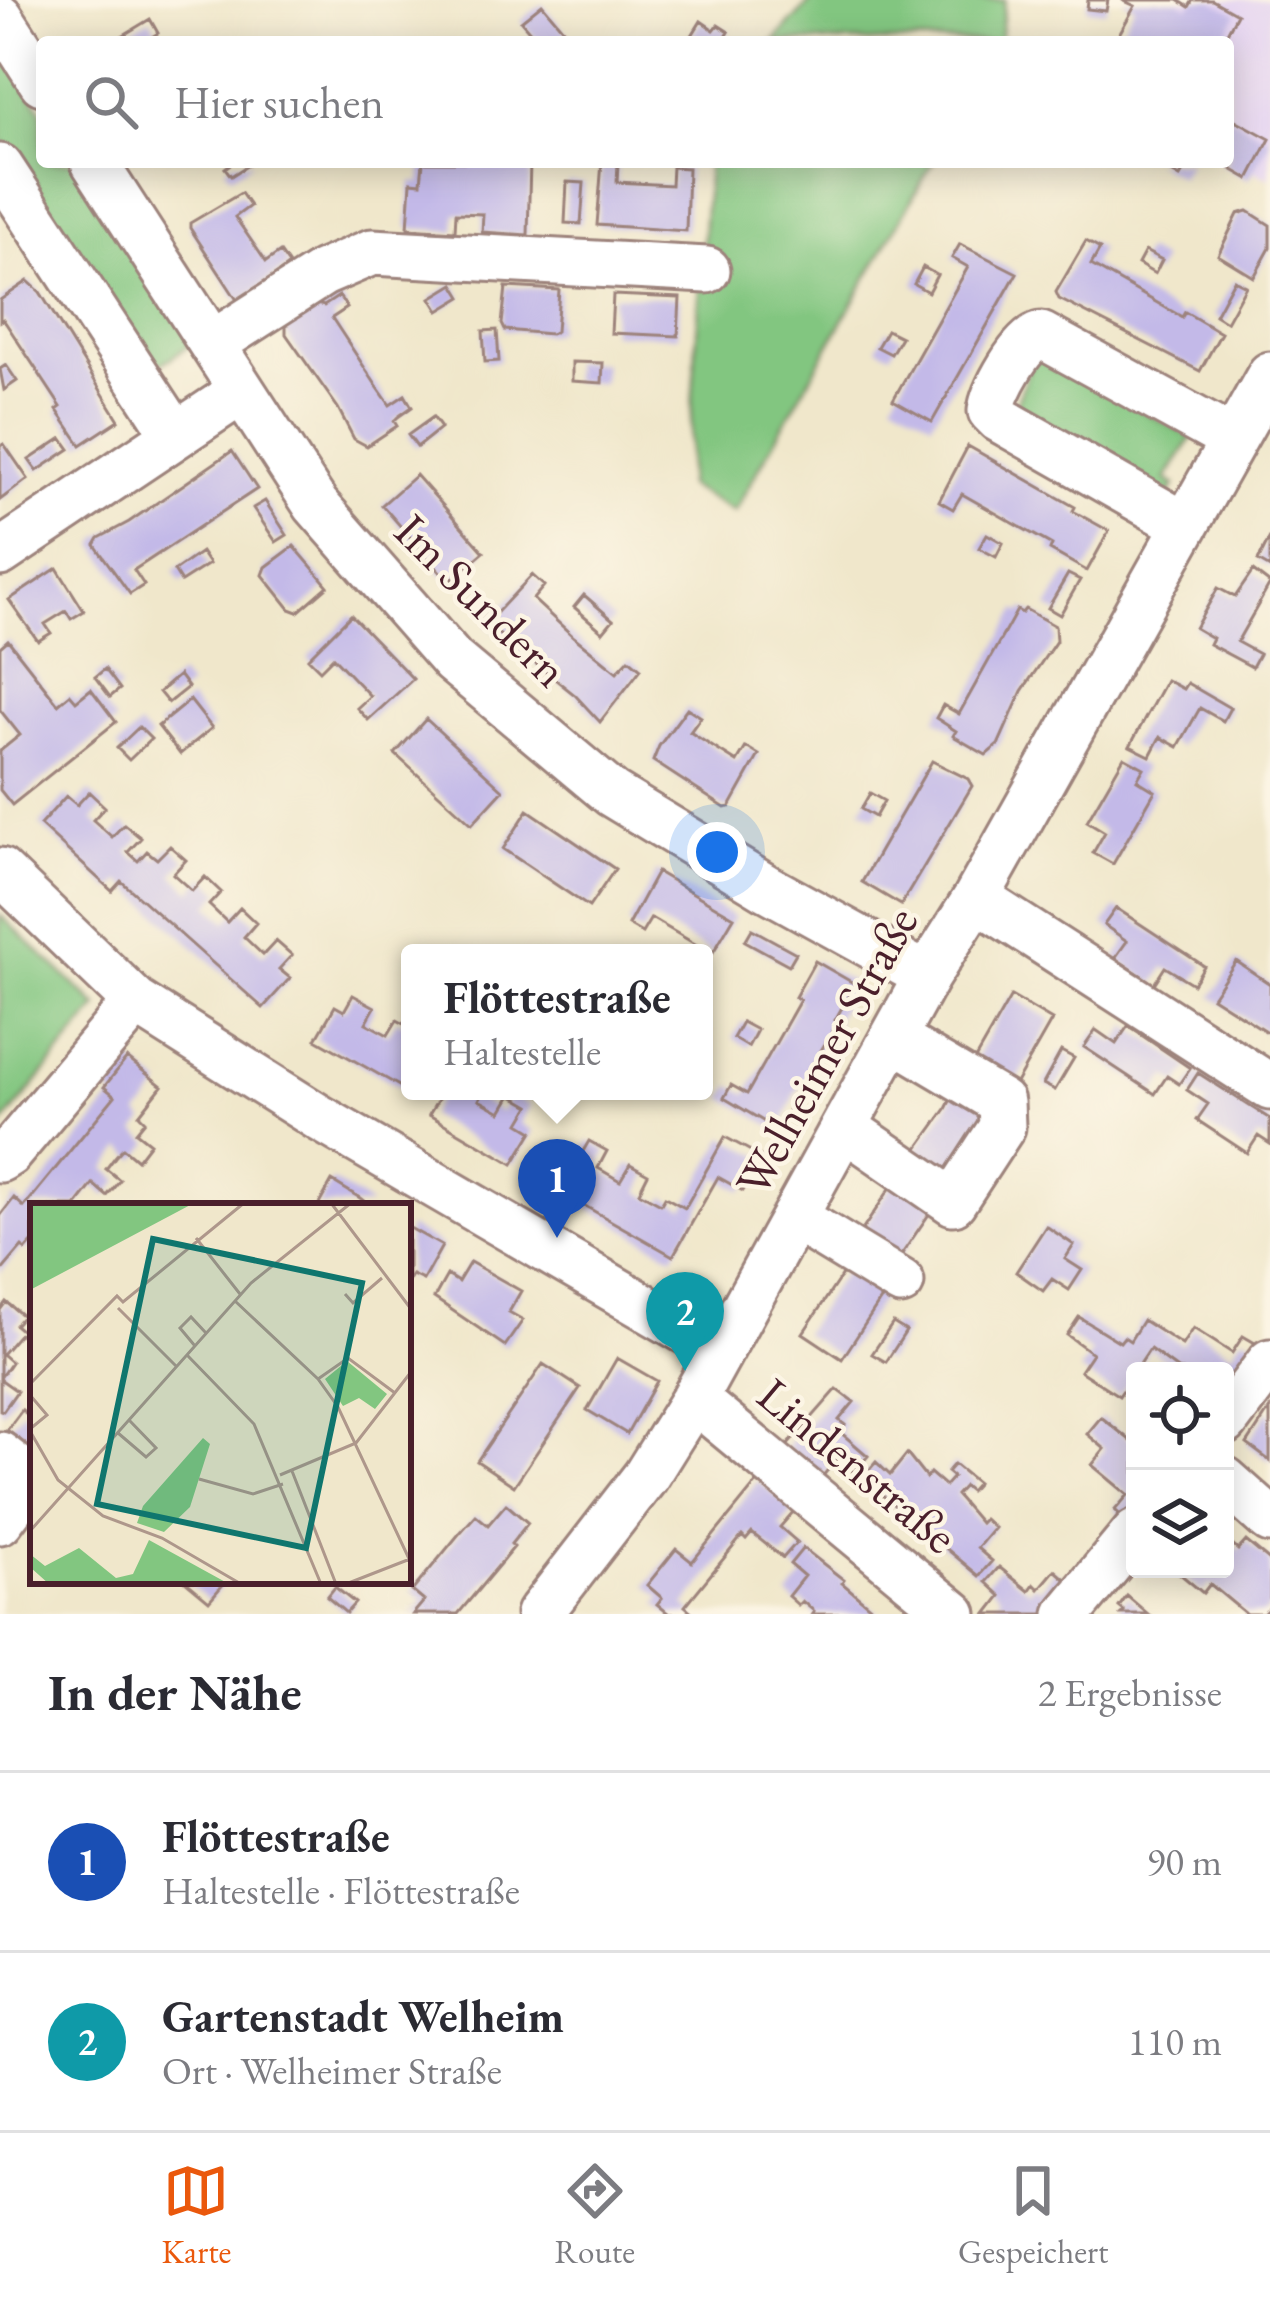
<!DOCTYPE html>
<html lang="de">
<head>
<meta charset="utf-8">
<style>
	:root { --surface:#fff; --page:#f7f7f7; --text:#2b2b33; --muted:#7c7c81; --line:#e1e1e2; --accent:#ea580c }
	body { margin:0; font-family:"EB Garamond",serif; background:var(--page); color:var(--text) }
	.controls { position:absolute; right:36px; bottom:36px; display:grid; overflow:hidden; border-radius:12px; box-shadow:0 6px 30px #0003 }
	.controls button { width:108px; height:108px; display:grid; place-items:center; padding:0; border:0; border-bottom:3px solid var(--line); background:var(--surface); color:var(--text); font:60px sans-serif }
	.you { position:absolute; left:717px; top:852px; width:42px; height:42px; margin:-30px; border:9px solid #fff; border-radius:50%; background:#1a73e8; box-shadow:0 0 0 18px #1a73e833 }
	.badge { display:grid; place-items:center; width:78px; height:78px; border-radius:50%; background:var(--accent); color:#fff; font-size:39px; font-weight:700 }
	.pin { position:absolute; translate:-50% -99px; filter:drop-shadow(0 3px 6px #0008) }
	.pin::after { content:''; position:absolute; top:63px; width:42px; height:36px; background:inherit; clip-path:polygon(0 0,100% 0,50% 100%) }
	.popup { position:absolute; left:401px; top:944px; width:312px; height:156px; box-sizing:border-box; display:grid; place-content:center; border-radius:12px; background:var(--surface); filter:drop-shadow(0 3px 9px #0005); font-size:39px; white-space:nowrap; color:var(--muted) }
	.popup b { font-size:45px; color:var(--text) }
	.popup::after { content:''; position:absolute; left:50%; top:100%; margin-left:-24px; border:24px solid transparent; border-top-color:var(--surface) }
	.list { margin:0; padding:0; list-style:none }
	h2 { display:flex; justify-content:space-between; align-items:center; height:156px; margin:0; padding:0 48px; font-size:51px }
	h2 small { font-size:39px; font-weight:400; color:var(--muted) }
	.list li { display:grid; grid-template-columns:78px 1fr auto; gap:36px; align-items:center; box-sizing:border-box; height:180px; padding:0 48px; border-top:3px solid var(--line) }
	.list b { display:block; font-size:45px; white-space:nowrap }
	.list p { margin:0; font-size:39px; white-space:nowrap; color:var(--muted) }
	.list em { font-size:39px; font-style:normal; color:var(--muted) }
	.icon { flex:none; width:66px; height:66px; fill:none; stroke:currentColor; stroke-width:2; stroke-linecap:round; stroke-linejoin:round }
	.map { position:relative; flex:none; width:1270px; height:1614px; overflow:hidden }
	.search { position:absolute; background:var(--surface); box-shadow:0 6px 30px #0003; left:36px; right:36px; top:36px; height:132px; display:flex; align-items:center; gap:30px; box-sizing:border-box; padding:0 42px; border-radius:12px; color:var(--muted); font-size:45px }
	.sheet { height:516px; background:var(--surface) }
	nav { display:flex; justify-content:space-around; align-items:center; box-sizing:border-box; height:168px; border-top:3px solid var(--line); background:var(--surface); font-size:33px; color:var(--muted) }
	nav a { display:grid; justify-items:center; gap:6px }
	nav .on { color:var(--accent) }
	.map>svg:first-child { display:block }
	.built { fill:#e4d3f2 }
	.green { fill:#82c680; stroke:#667256; stroke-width:3 }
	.building { fill:#c3b9e8 }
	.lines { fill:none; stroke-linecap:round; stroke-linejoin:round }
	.minor-casing { stroke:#9d837b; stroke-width:51 }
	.minor { stroke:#fff; stroke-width:45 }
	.labels { text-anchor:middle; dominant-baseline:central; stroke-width:9; stroke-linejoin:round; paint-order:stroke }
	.street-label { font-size:48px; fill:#4a1f2b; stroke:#fcf5e5 }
	.inset-road { fill:none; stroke:#ae978b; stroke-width:3 }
	.view { fill:#0f766e; fill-opacity:0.15; stroke:#0f766e; stroke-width:6 }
	.inset-edge { fill:none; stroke:#4a1f2b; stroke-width:6 }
</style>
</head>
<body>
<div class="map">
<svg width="1270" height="1614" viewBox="0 0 1270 1614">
	<rect width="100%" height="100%" fill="#fcf5e5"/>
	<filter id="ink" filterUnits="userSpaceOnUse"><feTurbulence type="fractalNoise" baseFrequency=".00833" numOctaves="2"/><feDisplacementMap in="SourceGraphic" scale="24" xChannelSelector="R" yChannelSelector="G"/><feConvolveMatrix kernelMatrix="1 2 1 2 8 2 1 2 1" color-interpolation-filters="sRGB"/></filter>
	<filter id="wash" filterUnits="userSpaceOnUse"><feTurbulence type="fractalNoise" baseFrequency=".004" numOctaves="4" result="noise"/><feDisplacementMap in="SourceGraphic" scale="48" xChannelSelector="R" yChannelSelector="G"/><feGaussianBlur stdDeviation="2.7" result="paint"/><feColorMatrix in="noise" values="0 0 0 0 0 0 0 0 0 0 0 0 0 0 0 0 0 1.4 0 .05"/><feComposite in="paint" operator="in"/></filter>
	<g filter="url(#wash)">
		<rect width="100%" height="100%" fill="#f0e7cb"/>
		<path class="built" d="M1163 0H1270V178L1254 171 1249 179 1219 162H1228V42H1140Z"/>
		<path class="green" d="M812 0H1005L1000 42H773Z
			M0 46 42 111V162H75L193 343 152 370 0 138Z
			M708 162H933L734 512 687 486Z
			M1039 356 1192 437 1166 479 1175 485 1169 496 1015 407 1031 362Z
			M0 915 98 1007 0 1128Z"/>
		<g id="blocks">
			<path class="building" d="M1088 0H1108L1106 11 1087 9Z
				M1122 0H1178L1189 7 1193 0H1212L1237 14 1222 42H1129L1118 36 1135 6Z
				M542 4 574 42H539L521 21Z
				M150 19 158 33 144 42H112Z
				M701 21 714 30 718 25 729 32 726 37 733 42H678L691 37Z
				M1228 116 1270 139 1249 179 1219 162H1228Z
				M233 162H253L231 176 225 168Z
				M423 162H530L528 235 482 232 483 214 456 213 455 231 408 228 411 182 421 183Z
				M602 162 618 163 617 182 671 185 672 167 688 168 686 231 597 225Z
				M1154 162H1189L1180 177Z
				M567 182 584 183 581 224 565 223Z
				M241 193 250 206 235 217 266 262 280 252 289 265 242 301 237 300 190 228V223Z
				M1248 211 1270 225V248L1254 277 1218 255 1238 214Z
				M1086 241 1100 249 1091 265 1182 317 1185 312 1221 333 1200 371 1059 299 1056 292Z
				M960 244 1017 273 932 422 893 400 968 267 952 258Z
				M1145 251 1162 260 1155 274 1138 264Z
				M923 267 937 275 928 292 914 284Z
				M1234 280 1246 286 1226 322 1215 315Z
				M28 281 40 292 119 420 81 445 57 410 61 407 3 319 0 321V300Z
				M454 284 462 297 439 311 431 298Z
				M506 287 559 290 556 331 550 334 505 330 502 324Z
				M613 295 680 298 678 336 611 333Z
				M339 296 347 308 332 318 376 385 390 405 405 395 412 407 398 417 394 421 397 426 367 446 354 439 338 408 286 334V323L316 304 324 306Z
				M497 330 499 361 485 362 483 331Z
				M887 330 901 337 891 354 877 347Z
				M572 362 603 363 602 383 572 381Z
				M6 365 17 381 4 390 0 369Z
				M433 417 441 428 417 447 408 435Z
				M62 438 70 449 37 471 29 460Z
				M4 444 28 479 0 500V446Z
				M968 446 1075 507 1073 511 1109 531 1087 571 1050 550 1052 545 962 494 953 509 939 501Z
				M232 451 257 489 134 570 144 585 130 594 95 545 99 538 129 522Z
				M416 475 484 552 449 582 382 505Z
				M265 501 287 535 276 542 253 508Z
				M987 534 1003 543 996 557 979 548Z
				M1270 537V568L1258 561Z
				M294 546 328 586 298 612 290 609 263 575 266 567Z
				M201 552 209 564 181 582 174 571Z
				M57 568 84 611 71 619 66 611 45 624 51 633 38 641 9 600Z
				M1253 571 1270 584 1237 642 1259 654 1252 667 1209 644 1212 638 1195 628 1218 588 1235 597Z
				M1068 574 1080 580 1060 615 1048 608Z
				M532 575 544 586 533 599 574 637 617 672 629 659 641 669 600 722 575 695 486 624Z
				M584 595 613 620 603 632 574 607Z
				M1025 609 1055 626 1056 641 1022 691 998 745 986 755 953 736 956 731 936 718 943 705 959 714 1017 610 1022 613Z
				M351 615 413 679 368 720 357 708 370 696 351 676 333 657 320 670 308 658Z
				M8 640 58 704 70 694 76 701 91 689 116 722 12 805 0 790V751L20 735 0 710V647Z
				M105 669 120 689 110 697 95 677Z
				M179 675 188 687 168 703 159 692Z
				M1166 680 1183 689 1187 683 1230 708 1223 721 1200 708 1178 747 1160 737 1150 756 1130 746Z
				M190 700 212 728 180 754 158 726Z
				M687 708 701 717 690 732 713 747 737 762 746 747 759 755 730 807 725 808 653 761 659 746Z
				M426 719 503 790 472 824 395 754Z
				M139 727 151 739 129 760 117 748Z
				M1124 757 1144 768 1137 780 1155 791 1113 864 1093 853 1105 832 1087 821Z
				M932 761 968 779 972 786 901 905 862 882Z
				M89 792 105 807 93 820 112 837 124 824 141 838 128 852 138 861 147 851 157 859 170 846 186 860 173 874 192 891 205 877 221 892 209 905 227 922 240 908 256 923 244 937 263 955 276 941 292 955 279 969 290 978 263 1008 121 881 112 891 40 825 66 796 77 805Z
				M870 793 884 801 875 817 861 809Z
				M528 810 615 869 589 907 503 849Z
				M657 872 734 917 712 954 651 918 642 933 628 925Z
				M1116 908 1204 966 1193 984 1165 967 1154 984 1115 958 1127 941 1104 925Z
				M752 929 796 953 789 965 745 941Z
				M815 961 855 984 835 1020 838 1022 795 1094 780 1131 724 1098 731 1085 747 1094 800 1000 795 997Z
				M1236 961 1270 984V1034L1212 997Z
				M353 995 375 1007 366 1023 388 1035 397 1020 410 1027V1070L401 1087 316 1039 335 1006 344 1011Z
				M1011 996 1052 1020 1012 1090 971 1066Z
				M742 1022 757 1030 748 1047 733 1038Z
				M1128 1026 1190 1068 1179 1084 1167 1076 1155 1094 1084 1047 1096 1030 1116 1044Z
				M1061 1051 1074 1058 1055 1090 1043 1084Z
				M127 1058 162 1086 139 1115 145 1121 136 1132 150 1143 137 1160 123 1148 115 1157 106 1169 120 1180 107 1196 93 1184 76 1206H33V1242L26 1250 22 1247 0 1273V1216L14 1198 24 1207 115 1096 104 1087Z
				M1198 1073 1270 1119V1144L1258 1136 1247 1153 1197 1120 1208 1104 1187 1090Z
				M957 1087 996 1113 951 1180 913 1155 946 1109Z
				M443 1091H484L479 1100 501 1112 511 1095 530 1106 520 1123 533 1131 513 1164 429 1115Z
				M725 1137 762 1157 743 1191 718 1177 673 1256 548 1185 567 1151 579 1158 589 1141 607 1151 598 1168 620 1181 630 1164 648 1174 639 1192 661 1204 665 1197 685 1208Z
				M899 1175 938 1201 893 1267 855 1241Z
				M332 1181 360 1198 370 1206H318Z
				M1046 1226 1074 1245 1065 1259 1082 1270 1069 1290 1052 1279 1043 1291 1016 1272Z
				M408 1227 442 1246 423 1280 412 1275 408 1282Z
				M470 1262 521 1291 509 1312 523 1320 505 1346 434 1298 447 1275 458 1282Z
				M848 1266 886 1292 842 1359 803 1333Z
				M6 1302 23 1316 15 1325 22 1331 2 1354 11 1362 0 1378V1310Z
				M1079 1317 1120 1342 1124 1337 1130 1341 1143 1320 1182 1345 1193 1328 1232 1353 1243 1336 1255 1343 1225 1390V1371H1180L1150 1349 1119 1396 1080 1371 1092 1353 1067 1335Z
				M893 1323 906 1331 886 1362 872 1354Z
				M617 1358 657 1381 627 1434 587 1410Z
				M543 1364 580 1388 514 1486 477 1461Z
				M0 1379 17 1391 3 1411 0 1410Z
				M837 1389 854 1402 839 1420 845 1425 840 1432 868 1456 854 1472 836 1460 822 1477 786 1447Z
				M1270 1409V1461L1247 1444Z
				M22 1410 33 1419V1450L7 1430Z
				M1101 1417 1135 1444V1507L1125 1519 1115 1510 1128 1495 1092 1465 1105 1449 1087 1434Z
				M907 1454 926 1478 930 1473 945 1486 953 1477 947 1472 954 1464 977 1483 970 1491 964 1486 956 1495 980 1523 984 1519 994 1528 977 1548 992 1561 979 1576 862 1478 876 1462 890 1475Z
				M758 1481 794 1511 780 1527 797 1542 783 1558 752 1533 746 1540 742 1536 685 1606 694 1614H669L657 1604 662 1598 647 1585 676 1549 692 1562Z
				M506 1504 528 1523 511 1544 514 1547 458 1614H413L424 1601 412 1591 459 1534 476 1515 488 1525Z
				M1225 1539 1238 1550 1246 1541 1270 1561V1607L1263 1614H1246L1210 1584 1203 1593 1174 1569H1225Z
				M803 1548 844 1580 842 1583 879 1614H812L814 1611 802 1601 798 1605 788 1596 804 1576 790 1564Z
				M999 1567 1029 1591 1034 1584 1039 1589 1055 1570 1071 1584 1047 1614H987L1001 1596 986 1582Z
				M185 1581H226L209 1601Z
				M335 1587 355 1603 346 1613 327 1597Z
				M1127 1596 1148 1614H1121L1124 1611 1119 1607Z"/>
		</g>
	</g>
	<g filter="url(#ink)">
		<use href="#blocks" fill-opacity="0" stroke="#9d837b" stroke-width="3"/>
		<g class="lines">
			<defs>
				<path id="minor" d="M0 17 42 82
					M94 162 316 505 453 661 612 794 767 888 927 976
					M0 167 175 434
					M212 344 323 273 372 252 707 270
					M1185 525 999 419 991 411C993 392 1022 339 1041 335L1233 440
					M0 553 242 391
					M0 871 136 1002 318 1117 719 1350
					M976 898 1270 1087
					M844 1127 953 1202 1002 1127 1001 1102 893 1038
					M0 1159 8 1154 136 1002
					M794 1217 901 1282
					M694 1399 954 1614
					M1225 1422 1270 1362
					M0 1455 27 1476 28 1484
					M1225 1480 1270 1520
					M0 1521 28 1484 33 1489
					M539 1614 646 1476 694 1399 927 976 976 898 1270 375
					M1068 1614 1135 1533"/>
			</defs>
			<use href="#minor" class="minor-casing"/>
			<use href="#minor" class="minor"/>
		</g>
	</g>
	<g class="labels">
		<g class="street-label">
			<text transform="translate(482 600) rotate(45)">Im Sundern</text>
			<text transform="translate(826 1051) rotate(-61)">Welheimer Straße</text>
			<text transform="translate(858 1465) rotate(40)">Lindenstraße</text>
		</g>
	</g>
	<g transform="translate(30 1203)">
		<rect width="381" height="381" fill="#f0e7cb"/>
		<path d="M0 0H164L0 87ZM317 158 357 191 345 206 329 195 313 203 295 176ZM173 235 180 241 160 304 134 329 107 320 113 303ZM119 337 199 381H19L0 364V351L15 363 49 345 86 375 103 371Z" fill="#82c680"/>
		<path class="inset-road" d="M301 0 381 106M166 35 210 91M315 91 323 100 352 75M205 98 288 176 308 204 381 360M88 105 147 164M165 143 150 125 161 114 176 130M157 152 224 221 291 381M288 176 318 155 365 190M0 181 87 93 93 99 214 0M0 192 17 212 0 226M0 228 28 277 73 313 132 335 211 381M88 230 116 254 126 245 99 217M262 268 306 381M250 272 326 240 381 169M169 276 223 291 253 281M0 328 221 80 321 0M316 381 380 356"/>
		<path class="view" d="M123 36 332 80 276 345 67 301Z"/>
		<rect width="381" height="381" class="inset-edge"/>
	</g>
</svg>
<div class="controls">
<button><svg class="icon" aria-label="locate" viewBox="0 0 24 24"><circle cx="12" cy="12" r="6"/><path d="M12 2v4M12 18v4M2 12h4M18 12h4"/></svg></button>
<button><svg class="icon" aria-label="layers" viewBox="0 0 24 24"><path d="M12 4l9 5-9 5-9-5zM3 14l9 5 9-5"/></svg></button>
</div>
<div class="you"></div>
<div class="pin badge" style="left:557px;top:1238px;background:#1a4fb4">1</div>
<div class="popup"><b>Flöttestraße</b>Haltestelle</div>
<div class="pin badge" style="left:685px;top:1371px;background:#0f9aa8">2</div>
<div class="search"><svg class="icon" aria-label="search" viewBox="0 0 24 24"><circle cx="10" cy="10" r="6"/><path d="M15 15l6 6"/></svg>Hier suchen</div>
</div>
<section class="sheet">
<h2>In der Nähe<small>2 Ergebnisse</small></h2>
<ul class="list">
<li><span class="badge" style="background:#1a4fb4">1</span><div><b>Flöttestraße</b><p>Haltestelle · Flöttestraße</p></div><em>90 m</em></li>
<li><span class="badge" style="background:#0f9aa8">2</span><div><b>Gartenstadt Welheim</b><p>Ort · Welheimer Straße</p></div><em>110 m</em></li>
</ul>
</section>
<nav>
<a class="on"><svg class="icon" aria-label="map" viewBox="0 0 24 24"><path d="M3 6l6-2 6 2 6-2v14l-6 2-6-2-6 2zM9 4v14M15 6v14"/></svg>Karte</a>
<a><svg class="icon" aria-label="directions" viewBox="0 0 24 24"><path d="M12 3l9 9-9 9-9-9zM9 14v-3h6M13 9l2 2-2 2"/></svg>Route</a>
<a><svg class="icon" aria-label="saved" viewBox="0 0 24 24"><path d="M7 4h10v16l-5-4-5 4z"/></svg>Gespeichert</a>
</nav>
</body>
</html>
